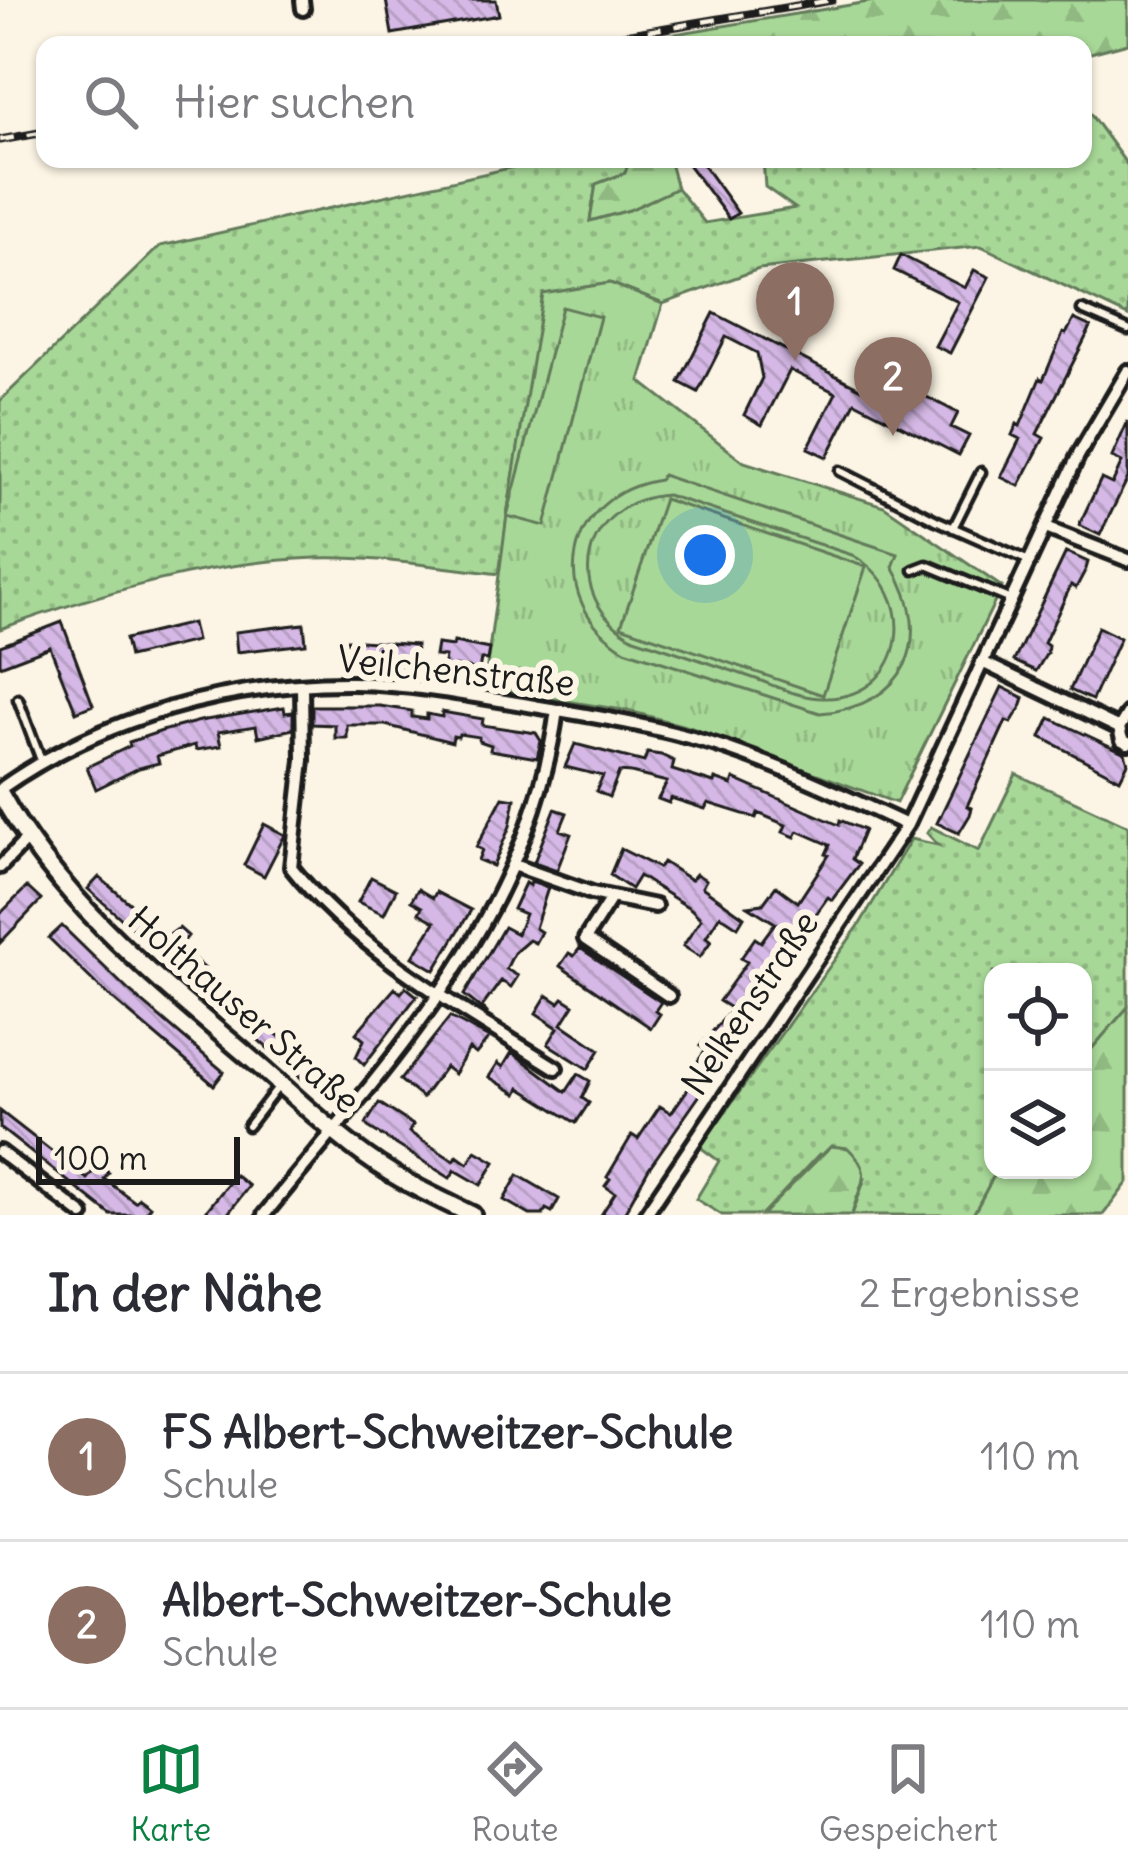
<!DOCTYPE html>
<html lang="de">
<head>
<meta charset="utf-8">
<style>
	:root { --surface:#fff; --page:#f7f7f7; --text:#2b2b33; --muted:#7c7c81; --line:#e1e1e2; --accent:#0b8043 }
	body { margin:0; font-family:Delius,sans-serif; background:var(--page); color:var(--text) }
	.controls { position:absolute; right:36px; bottom:36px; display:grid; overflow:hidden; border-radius:24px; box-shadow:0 3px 9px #0004 }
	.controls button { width:108px; height:108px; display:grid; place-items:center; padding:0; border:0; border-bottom:3px solid var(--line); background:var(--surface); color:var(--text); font:60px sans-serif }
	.scale { position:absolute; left:36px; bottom:30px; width:204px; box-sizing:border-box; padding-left:12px; border:6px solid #1c1c1c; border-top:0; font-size:33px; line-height:42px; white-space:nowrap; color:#1c1c1c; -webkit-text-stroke:9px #fcf5e5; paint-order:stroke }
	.you { position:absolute; left:705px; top:555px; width:42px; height:42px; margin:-30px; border:9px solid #fff; border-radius:50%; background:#1a73e8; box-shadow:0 0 0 18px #1a73e833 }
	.badge { display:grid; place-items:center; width:78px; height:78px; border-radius:50%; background:var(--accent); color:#fff; font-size:39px; font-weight:700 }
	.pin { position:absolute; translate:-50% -99px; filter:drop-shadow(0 3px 6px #0008) }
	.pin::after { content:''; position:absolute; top:63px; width:42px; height:36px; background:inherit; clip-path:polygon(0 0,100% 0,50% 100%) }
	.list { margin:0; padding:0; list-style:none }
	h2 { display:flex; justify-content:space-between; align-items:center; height:156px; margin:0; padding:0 48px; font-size:51px }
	h2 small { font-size:39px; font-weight:400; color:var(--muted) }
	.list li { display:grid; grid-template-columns:78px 1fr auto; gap:36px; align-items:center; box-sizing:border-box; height:168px; padding:0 48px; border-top:3px solid var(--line) }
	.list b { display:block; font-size:45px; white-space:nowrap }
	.list p { margin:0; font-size:39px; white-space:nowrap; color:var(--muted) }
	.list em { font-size:39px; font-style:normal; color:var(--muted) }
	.icon { flex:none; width:66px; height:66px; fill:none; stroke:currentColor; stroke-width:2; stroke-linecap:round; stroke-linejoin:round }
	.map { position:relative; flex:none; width:1128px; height:1215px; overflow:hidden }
	.search { position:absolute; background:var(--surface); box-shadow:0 3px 9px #0004; left:36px; right:36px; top:36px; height:132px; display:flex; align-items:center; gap:30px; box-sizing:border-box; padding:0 42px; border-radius:24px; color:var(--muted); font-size:45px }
	.sheet { height:492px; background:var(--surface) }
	nav { display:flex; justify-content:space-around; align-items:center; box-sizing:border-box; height:168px; border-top:3px solid var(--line); background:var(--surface); font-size:33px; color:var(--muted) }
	nav a { display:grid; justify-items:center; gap:6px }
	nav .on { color:var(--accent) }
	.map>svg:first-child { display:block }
	.grass { fill:url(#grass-dots); stroke:#627a5a; stroke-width:3 }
	.forest { fill:url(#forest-firs); stroke:#627a5a; stroke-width:3 }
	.park { fill:url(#park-tufts); stroke:#627a5a; stroke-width:3 }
	.pitch { fill:#a8d898; stroke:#627a5a; stroke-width:3; fill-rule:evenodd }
	.building { fill:url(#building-back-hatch); stroke:#1c1c1c; stroke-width:3 }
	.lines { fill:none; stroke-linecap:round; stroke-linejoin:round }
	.lane-casing { stroke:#1c1c1c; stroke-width:15 }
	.street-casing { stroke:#1c1c1c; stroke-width:20 }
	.secondary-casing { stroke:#1c1c1c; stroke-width:24 }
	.lane { stroke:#fcf5e5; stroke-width:6 }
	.street { stroke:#fcf5e5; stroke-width:10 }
	.secondary { stroke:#fcf5e5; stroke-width:15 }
	.rail-casing { stroke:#1c1c1c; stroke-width:9 }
	.rail { stroke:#fcf5e5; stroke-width:4.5; stroke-dasharray:14; stroke-linecap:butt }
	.labels { text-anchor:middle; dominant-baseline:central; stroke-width:12; stroke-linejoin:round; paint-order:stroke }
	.street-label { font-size:36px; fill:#1c1c1c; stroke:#fcf5e5 }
</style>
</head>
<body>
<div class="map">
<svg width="1128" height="1215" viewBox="0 0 1128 1215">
	<defs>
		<pattern id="grass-dots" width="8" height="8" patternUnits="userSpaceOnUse" patternTransform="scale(3)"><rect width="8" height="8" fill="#a8d898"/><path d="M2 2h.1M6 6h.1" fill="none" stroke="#90b982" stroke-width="1.8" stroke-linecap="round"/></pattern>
		<pattern id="forest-firs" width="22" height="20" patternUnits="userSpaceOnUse" patternTransform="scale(3)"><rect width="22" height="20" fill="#a8d898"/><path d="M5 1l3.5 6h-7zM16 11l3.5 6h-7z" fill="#90b982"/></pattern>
		<pattern id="park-tufts" width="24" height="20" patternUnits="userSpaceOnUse" patternTransform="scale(3)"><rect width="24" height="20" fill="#a8d898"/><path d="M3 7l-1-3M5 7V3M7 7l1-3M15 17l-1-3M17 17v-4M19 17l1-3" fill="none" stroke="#90b982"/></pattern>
		<pattern id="building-back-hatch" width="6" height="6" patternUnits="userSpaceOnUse" patternTransform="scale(3)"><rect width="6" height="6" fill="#d5b8e5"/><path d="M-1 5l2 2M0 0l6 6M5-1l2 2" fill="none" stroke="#b69ec4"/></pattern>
	</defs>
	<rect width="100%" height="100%" fill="#fcf5e5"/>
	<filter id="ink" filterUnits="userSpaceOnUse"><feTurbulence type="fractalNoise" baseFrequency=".00833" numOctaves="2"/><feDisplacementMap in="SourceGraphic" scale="24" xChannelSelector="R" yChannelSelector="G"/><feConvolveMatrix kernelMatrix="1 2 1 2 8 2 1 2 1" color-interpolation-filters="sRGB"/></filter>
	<g filter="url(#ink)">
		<path class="grass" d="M1083 104 1128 166V316L981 246 759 269 663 304 610 283 544 294 507 515 501 574C441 568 377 556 316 558 207 562 102 592 0 629V401L160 246 532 163 535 159H630L625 173 596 184 590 221 629 210 677 188 705 223 795 208 765 187 763 159H1083Z
			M1016 774 1128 826V1007L1083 1059V972H993V1170H997L973 1215H852L865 1178 819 1154 762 1215H722L696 1199 719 1161 700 1147 860 924 911 839 938 845 927 833 931 827 979 851Z"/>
		<path class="forest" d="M880 0H1128V43L1083 55V45H608Z
			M630 159H669L677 188 629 210 590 221 596 184 625 173Z
			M1128 1007V1182L1103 1215H973L997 1170H1083V1059Z
			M831 1146 848 1148C876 1175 859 1182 852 1215H762Z"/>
		<path class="park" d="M610 283 663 304 640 381 744 462 884 506 1002 587 896 803 689 727 629 711 484 688 507 515 543 294Z"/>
		<path class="pitch" d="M562 307 600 317 545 526 507 516Z
			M662 475 898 554 893 567C936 639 906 707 820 713L625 650C543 601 565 494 660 480ZM667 495 852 555C921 592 909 696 826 698 802 699 778 687 756 679 715 665 674 651 634 638 558 597 583 500 667 495Z
			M664 499 866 567 823 695 621 626Z"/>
		<path class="building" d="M386 0H496L499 15 392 34Z
			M684 159H699L738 213 729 219Z
			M901 255 965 288 974 270 989 277 950 353 935 346 958 302 894 270Z
			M714 313 891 404 906 375 917 381 913 390 958 413 951 427 969 436 959 455 855 402 827 457 808 448 836 393 790 370 762 425 744 415 762 378 757 353 726 337 698 392 679 382Z
			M1074 319 1091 327 1037 434 1044 438 1019 486 1001 477 1020 439 1012 435 1017 424 1020 426 1040 378 1043 380 1063 333 1066 334Z
			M1128 421V478L1100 535 1079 525 1101 479 1112 484 1122 462 1112 457Z
			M1066 552 1088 562 1086 569 1076 588 1071 585 1044 643 1048 646 1047 653 1036 671 1014 661Z
			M62 622 93 705 76 712 50 647 0 666V646Z
			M192 623 196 641 129 657 125 639Z
			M304 624 306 644 237 652 235 632Z
			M1098 627 1120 638 1092 700 1070 690Z
			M347 640 416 645 415 666 347 661Z
			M454 642 489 649 487 660 481 659 479 670 454 666 453 671 443 669 445 657 435 656 437 644 453 646Z
			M1002 687 1024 698 1022 705 1011 723 1006 721 967 806 972 808 970 815 959 833 937 823Z
			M312 706H380L412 711V717L427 719V714L442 717V712L483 719 482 725 536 733 541 741 537 758 490 750 491 745 479 741V737L459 734 458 737 453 736 452 742 385 725H347V738H335V725L312 724Z
			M284 707 285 713 293 712V729L258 737 256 726 218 732 221 746 196 750 195 745 157 756 159 763 139 768 96 789 87 767 130 746 129 742 162 731 200 721Z
			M1050 718 1125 753 1128 763 1120 779 1041 737Z
			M575 744 644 762 647 753 661 755 674 761 672 770 714 783 715 779 732 785 734 779 839 825 840 820 864 830 852 859 859 864 832 900 828 897 726 1041 733 1047 715 1073 698 1061 706 1050 700 1046 732 1009 719 1001 747 962 741 958 755 938 761 942 775 923 748 906 763 904 776 886 798 902 829 855 826 854 830 845 798 831 795 837 783 832 786 825 758 813 756 818 708 803 705 809 671 798 669 803 658 799 667 782 631 773 619 772 609 797 596 791 603 776 565 767Z
			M503 797 515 799 510 826 493 866 478 860 482 850 476 847Z
			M555 809 567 813 560 830 571 834 557 870 534 862Z
			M264 824 285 835 264 876 244 865Z
			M621 849 659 868 663 862 691 880 696 874 706 880 702 887 744 917 738 927 720 915 706 937 711 941 700 957 683 946 701 919 691 909 639 876 631 889 610 875Z
			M99 877 168 936 179 928 188 936 180 946 326 1079 316 1091 88 889Z
			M371 877 396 890 384 914 358 902Z
			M531 882 548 888 535 928 541 932 535 943 529 940 514 953 506 969 518 976 511 987 501 981 482 1007 488 1014 464 995 504 927 517 934 525 914 513 909 525 883 530 886Z
			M27 887 41 900 0 943V914Z
			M418 889 433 898 436 892 471 910 435 970 413 957 435 922 419 913 422 907 411 901Z
			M62 926 129 991 224 1072 214 1085 101 989 49 938Z
			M580 948 661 1002 655 1011 660 1014 651 1028 560 966 569 953 574 956Z
			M406 987 417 996 364 1065 356 1057 364 1040 356 1033 395 988 401 993Z
			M547 995 559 1003 563 998 574 1005 562 1024 600 1050 588 1069 548 1044 558 1028 536 1013Z
			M450 1017 489 1038 476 1054 469 1049 454 1074 445 1067 422 1098 400 1080Z
			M512 1052 566 1092 578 1074 590 1081 582 1098 589 1103 576 1123 520 1088 517 1094 489 1077 498 1063 503 1067Z
			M693 1082 704 1089 649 1168 623 1215H601L615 1193 605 1186 610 1179 607 1177 632 1135 638 1139 660 1106 671 1113Z
			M379 1103 413 1125 409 1132 454 1161 457 1156 468 1164 476 1151 495 1162 481 1185 455 1170 450 1178 368 1127 366 1124Z
			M0 1111 87 1179 98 1165 109 1173 104 1179 135 1202 139 1198 150 1206 144 1215H111L0 1128Z
			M235 1175 249 1186 227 1215H203Z
			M518 1175 559 1199 552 1212 546 1209 543 1215H530L504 1200Z"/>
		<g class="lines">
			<defs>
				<path id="lane" d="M1082 310 1128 330
					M840 471 936 520 1029 561
					M953 528 981 472
					M914 570 927 565 1011 600
					M18 699 42 763
					M248 1126 278 1087"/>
				<path id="street" d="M302 0 303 9
					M1046 528 1128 560
					M982 662 1119 728
					M302 686 303 760 291 867C359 953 464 1010 556 1068
					M1128 713 1119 728 1122 740 1128 743
					M0 789C102 717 230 682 353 683 414 684 475 696 534 706 594 716 655 726 713 744 779 765 844 796 907 825
					M513 865 592 893 655 906
					M0 867 28 838
					M611 898 585 939 669 996
					M0 1152 83 1215
					M264 1215C390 1061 529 916 557 710
					M645 1215 907 825 1078 456 1128 371"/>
				<path id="secondary" d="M0 793C61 905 167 987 263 1069 304 1105 345 1145 391 1173 416 1189 445 1201 472 1215"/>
			</defs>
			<use href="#lane" class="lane-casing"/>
			<use href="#street" class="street-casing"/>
			<use href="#secondary" class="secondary-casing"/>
			<use href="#lane" class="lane"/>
			<use href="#street" class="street"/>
			<use href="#secondary" class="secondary"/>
			<defs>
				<path id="rail" d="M565 45 832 0
					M0 140 45 132"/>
			</defs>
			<use href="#rail" class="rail-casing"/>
			<use href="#rail" class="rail"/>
		</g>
	</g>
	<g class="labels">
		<g class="street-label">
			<text transform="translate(456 671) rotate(6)">Veilchenstraße</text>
			<text transform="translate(750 1003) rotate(-56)">Nelkenstraße</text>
			<text transform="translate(244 1010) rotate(41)">Holthauser Straße</text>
		</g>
	</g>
</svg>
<div class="controls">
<button><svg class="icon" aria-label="locate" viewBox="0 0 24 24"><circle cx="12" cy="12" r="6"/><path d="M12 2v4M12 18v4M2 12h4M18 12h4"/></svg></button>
<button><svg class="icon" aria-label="layers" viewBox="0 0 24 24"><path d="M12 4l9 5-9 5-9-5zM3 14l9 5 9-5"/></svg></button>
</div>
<div class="scale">100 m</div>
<div class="you"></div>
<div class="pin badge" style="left:795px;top:361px;background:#8d6e63">1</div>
<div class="pin badge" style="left:893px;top:436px;background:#8d6e63">2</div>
<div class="search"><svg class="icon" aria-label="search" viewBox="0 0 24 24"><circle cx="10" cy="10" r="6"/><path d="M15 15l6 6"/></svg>Hier suchen</div>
</div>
<section class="sheet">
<h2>In der Nähe<small>2 Ergebnisse</small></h2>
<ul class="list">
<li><span class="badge" style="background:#8d6e63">1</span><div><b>FS Albert-Schweitzer-Schule</b><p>Schule</p></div><em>110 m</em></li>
<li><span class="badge" style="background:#8d6e63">2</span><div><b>Albert-Schweitzer-Schule</b><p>Schule</p></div><em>110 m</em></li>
</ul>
</section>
<nav>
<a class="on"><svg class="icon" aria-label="map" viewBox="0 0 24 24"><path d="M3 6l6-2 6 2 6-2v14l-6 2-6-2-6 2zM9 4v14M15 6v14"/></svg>Karte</a>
<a><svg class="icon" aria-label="directions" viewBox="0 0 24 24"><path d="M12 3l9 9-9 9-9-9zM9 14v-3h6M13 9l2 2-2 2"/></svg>Route</a>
<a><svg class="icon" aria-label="saved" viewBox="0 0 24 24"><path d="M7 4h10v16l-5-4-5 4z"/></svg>Gespeichert</a>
</nav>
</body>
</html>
